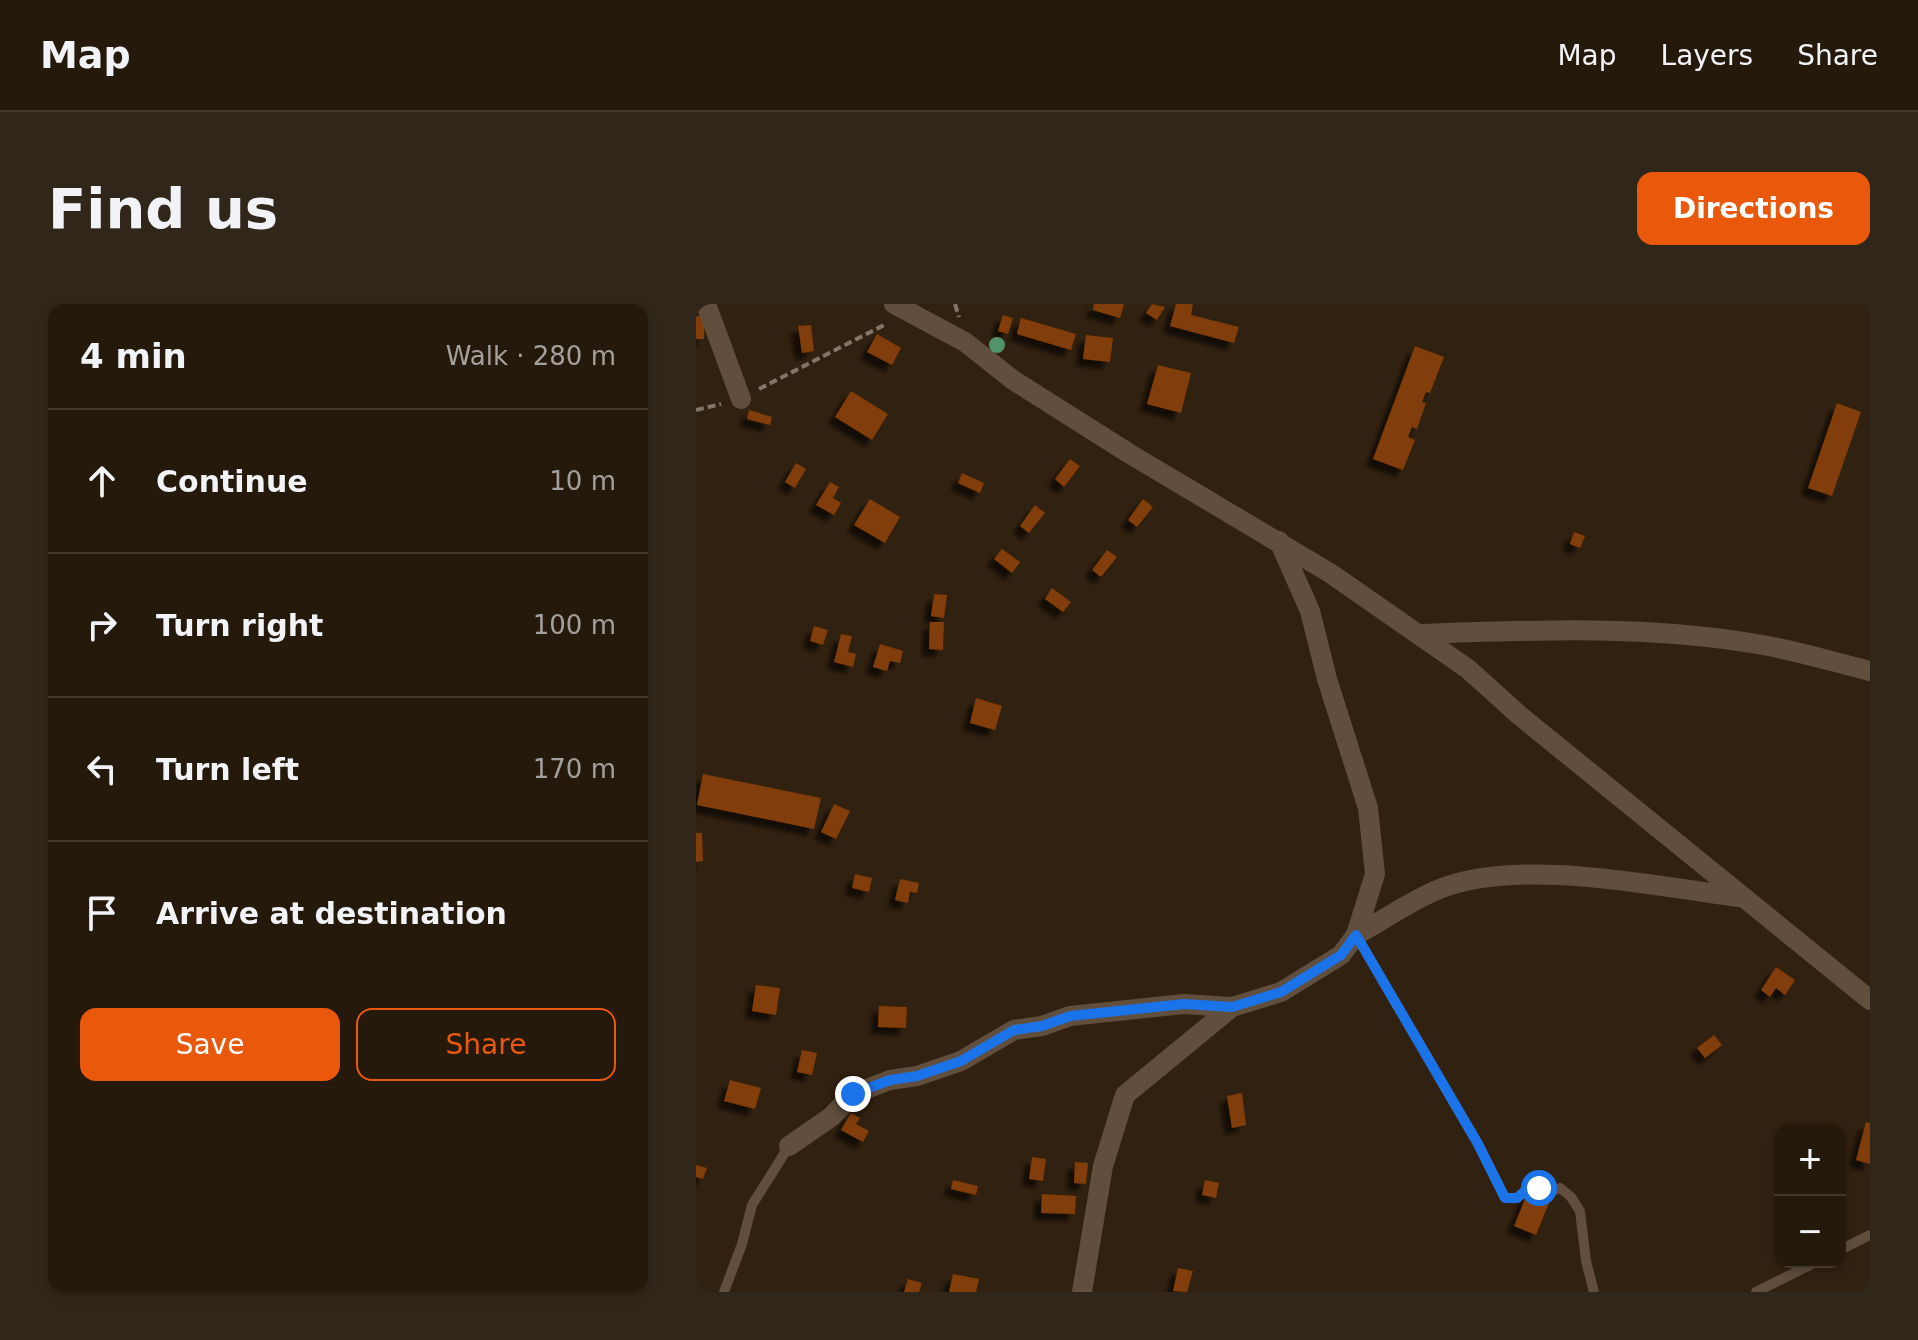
<!DOCTYPE html>
<html lang="en">
<head>
<meta charset="utf-8">
<style>
	:root { --surface:#25190c; --page:#31261a; --text:#f1f3f6; --muted:#a3a09d; --line:#42382d; --accent:#ea580c }
	body { margin:0; font-family:"DejaVu Sans",sans-serif; background:var(--page); color:var(--text) }
	.controls { position:absolute; right:24px; bottom:24px; display:grid; overflow:hidden; border-radius:16px; box-shadow:0 4px 12px #0003 }
	.controls button { width:72px; height:72px; display:grid; place-items:center; padding:0; border:0; border-bottom:2px solid var(--line); background:var(--surface); color:var(--text); font:40px sans-serif }
	.stop { position:absolute; width:24px; height:24px; margin:-18px; border:6px solid #1a73e8; border-radius:50%; background:#fff }
	.stop.end { background:#1a73e8; border-color:#fff; box-shadow:0 2px 8px #0008 }
	.list { margin:0; padding:0; list-style:none }
	h2 { display:flex; justify-content:space-between; align-items:center; height:104px; margin:0; padding:0 32px; font-size:34px }
	h2 small { font-size:26px; font-weight:400; color:var(--muted) }
	.list li { display:grid; grid-template-columns:52px 1fr auto; gap:24px; align-items:center; box-sizing:border-box; height:144px; padding:0 32px; border-top:2px solid var(--line) }
	.list b { display:block; font-size:30px; white-space:nowrap }
	.list em { font-size:26px; font-style:normal; color:var(--muted) }
	.actions { display:flex; gap:16px; padding:24px 32px }
	.actions a { flex:1; padding:18px 0; border:2px solid var(--accent); border-radius:16px; text-align:center; font-size:28px; color:var(--accent) }
	.actions .main { background:var(--accent); color:#fff }
	.icon { flex:none; width:44px; height:44px; fill:none; stroke:currentColor; stroke-width:2; stroke-linecap:round; stroke-linejoin:round }
	.map { position:relative; flex:none; width:1174px; height:988px; overflow:hidden; border-radius:16px }
	header { display:flex; align-items:center; gap:48px; box-sizing:border-box; height:112px; padding:0 40px; background:var(--surface); border-bottom:2px solid var(--line) }
	header strong { font-size:38px }
	nav { display:flex; gap:44px; margin-inline-start:auto; font-size:28px }
	.intro { display:flex; align-items:center; justify-content:space-between; box-sizing:border-box; height:192px; padding:0 48px }
	h1 { margin:0; font-size:56px }
	.button { padding:20px 36px; border-radius:16px; background:var(--accent); color:#fff; font-size:28px; font-weight:700 }
	main { display:flex; gap:48px; padding:0 48px }
	aside { flex:1; background:var(--surface); border-radius:16px; box-shadow:0 4px 12px #0003 }
	.map>svg:first-child { display:block }
	.building { fill:#823c07; filter:url(#shadow) }
	.lines { fill:none; stroke-linecap:round; stroke-linejoin:round }
	.path { stroke:#837567; stroke-width:4; stroke-dasharray:8 4; stroke-linecap:butt }
	.lane { stroke:#614e3d; stroke-width:10 }
	.street { stroke:#614e3d; stroke-width:20 }
	.tree { fill:#53936c }
	.route { stroke:#1a73e8; stroke-width:10 }
</style>
</head>
<body>
<header>
<strong>Map</strong>
<nav><a>Map</a><a>Layers</a><a>Share</a></nav>
</header>
<div class="intro"><h1>Find us</h1><a class="button">Directions</a></div>
<main>
<aside>
<h2>4 min<small>Walk · 280 m</small></h2>
<ul class="list">
<li><svg class="icon" aria-label="ahead" viewBox="0 0 24 24"><path d="M12 20V5M6 11l6-6 6 6"/></svg><div><b>Continue</b></div><em>10 m</em></li>
<li><svg class="icon" aria-label="right" viewBox="0 0 24 24"><path d="M7 20v-9h11M14 6l5 5-5 5"/></svg><div><b>Turn right</b></div><em>100 m</em></li>
<li><svg class="icon" aria-label="left" viewBox="0 0 24 24"><path d="M17 20v-9H6M10 6l-5 5 5 5"/></svg><div><b>Turn left</b></div><em>170 m</em></li>
<li><svg class="icon" aria-label="arrive" viewBox="0 0 24 24"><path d="M6 21V4h12l-3 4 3 4H6"/></svg><div><b>Arrive at destination</b></div></li>
</ul>
<div class="actions"><a class="main">Save</a><a>Share</a></div>
</aside>
<div class="map">
<svg width="1174" height="988" viewBox="0 0 1174 988">
	<defs>
		<filter id="shadow"><feDropShadow dx="-7" dy="7" stdDeviation="2" flood-color="#0009"/></filter>
	</defs>
	<rect width="100%" height="100%" fill="#312110"/>
	<path class="building" d="M398 0H426L428 1 424 14 397 6Z
		M456 0 469 3 461 16 450 9Z
		M480 0H497L495 11 543 23 538 39 474 22Z
		M307 11 317 14 312 30 302 27Z
		M0 12H9L8 35H0Z
		M325 14 380 30 375 46 321 30Z
		M115 21 118 47 106 49 102 22Z
		M181 30 205 44 196 61 171 48Z
		M390 31 417 34 414 58 387 55Z
		M719 42 748 53 734 89 730 88 726 98 730 99 721 125 716 123 712 133 719 136 707 166 677 155Z
		M462 61 495 69 485 109 451 100Z
		M155 87 192 110 176 136 139 113Z
		M1141 99 1165 108 1136 192 1112 184Z
		M53 106 76 113 74 121 51 115Z
		M374 155 384 162 368 183 359 175Z
		M100 159 110 165 99 184 89 178Z
		M266 169 288 179 284 189 262 179Z
		M134 178 143 183 137 194 145 199 138 211 120 201Z
		M174 195 204 213 189 239 158 221Z
		M447 195 457 203 441 223 432 216Z
		M339 201 349 209 333 229 324 222Z
		M878 228 889 232 884 244 874 240Z
		M306 245 324 258 316 269 298 255Z
		M411 246 421 253 405 273 396 266Z
		M356 284 375 298 367 308 349 295Z
		M238 290 251 291 248 314 235 312Z
		M234 318H248L247 346 233 345Z
		M118 322 132 326 127 341 114 337Z
		M145 330 156 332 152 348 160 350 157 363 138 358Z
		M184 340 207 347 204 359 194 357 191 367 177 363Z
		M280 394 306 402 299 426 274 419Z
		M7 470 125 494 118 525 1 501Z
		M138 500 154 507 140 535 125 528Z
		M0 529H6L7 557 0 558Z
		M159 570 176 574 173 588 156 584Z
		M204 575 223 579 221 589 214 588 212 599 199 596Z
		M1080 663 1099 676 1089 691 1080 684 1074 693 1065 686Z
		M60 681 84 684 80 711 56 707Z
		M183 702 211 703 210 724 182 723Z
		M1018 731 1026 741 1009 754 1001 744Z
		M106 746 121 749 116 771 101 768Z
		M34 776 65 784 59 805 28 797Z
		M546 789 550 821 536 824 531 792Z
		M155 809 164 814 160 820 173 827 167 838 145 826Z
		M1170 818 1174 819V860L1160 856Z
		M336 853 350 855 347 877 333 875Z
		M379 858 392 859 390 880 378 879Z
		M0 861 11 864 7 875 0 873Z
		M257 876 282 882 280 891 255 885Z
		M509 876 523 879 520 894 506 891Z
		M346 890 380 892 379 910 345 909Z
		M831 890 853 899 840 931 818 922Z
		M482 964 497 967 491 988 477 987Z
		M257 970 283 975 280 988H253Z
		M212 975 226 979 223 988H208Z"/>
	<g class="lines">
		<path class="path" d="M259 0 263 13
			M63 85 190 20
			M0 106 25 100"/>
		<path class="lane" d="M660 631 782 840 809 894H821L836 881 850 889 864 884 875 893 884 907 890 957 898 988
			M1144 946 1174 931
			M28 988 46 940 56 901 93 842
			M1060 988 1120 958"/>
		<path class="street" d="M10 0 45 95
			M198 0 269 38 317 76 434 150 634 269 772 365 823 411 1174 696
			M725 330C837 326 949 321 1061 340 1099 346 1137 358 1174 367
			M660 631C688 616 717 595 746 584 827 553 964 583 1049 594
			M93 842 135 813 157 790 194 776 221 772 265 757 318 726 346 722 374 712 488 700 536 703
			M386 988 407 862 429 791 536 703 585 688 645 651 660 631 679 570 672 504 631 375 614 307 583 237"/>
	</g>
	<circle class="tree" cx="301" cy="41" r="8"/>
	<g class="lines">
		<path class="route" d="M157 790 194 776 221 772 265 757 318 726 346 722 374 712 488 700 536 703 585 688 645 651 660 631 782 840 809 894H821L836 881 843 884"/>
	</g>
</svg>
<div class="controls">
<button>+</button>
<button>−</button>
</div>
<div class="stop" style="left:843px;top:884px"></div>
<div class="stop end" style="left:157px;top:790px"></div>
</div>
</main>
</body>
</html>
